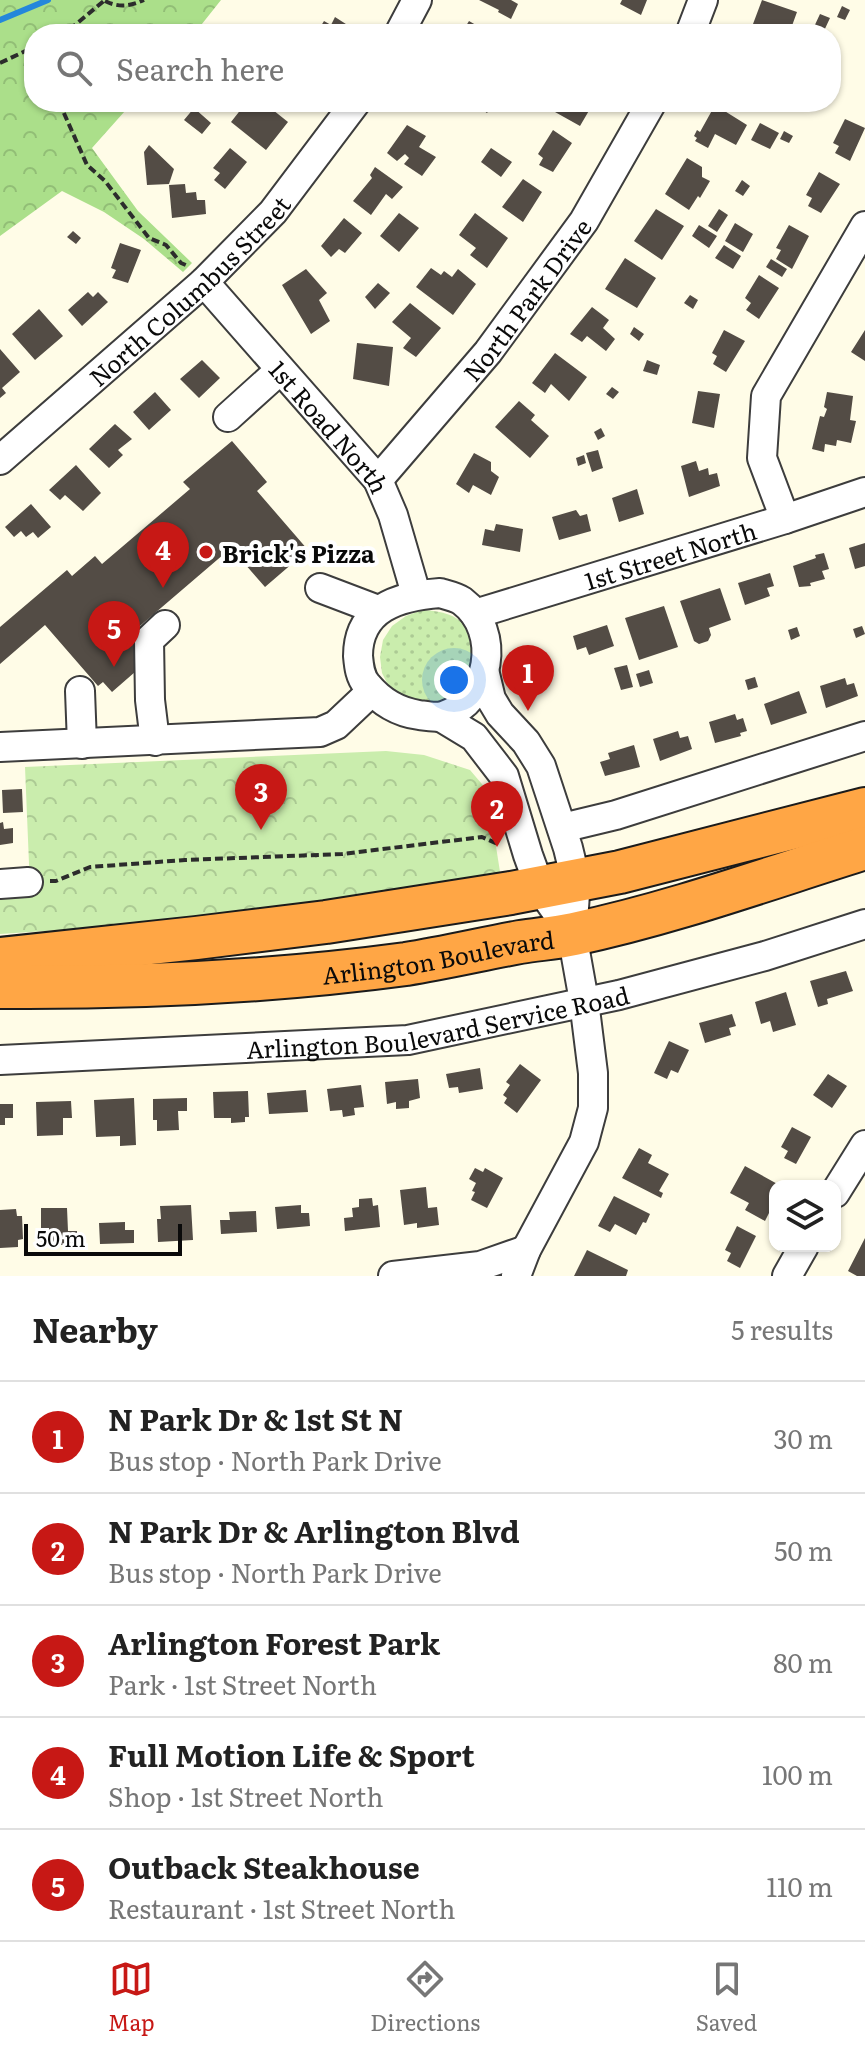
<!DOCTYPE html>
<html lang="en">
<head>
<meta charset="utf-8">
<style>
	:root { --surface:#fff; --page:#f2f2f2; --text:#222; --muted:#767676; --line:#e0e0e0; --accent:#c71815 }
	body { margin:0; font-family:Literata,serif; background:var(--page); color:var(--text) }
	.controls { position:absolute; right:24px; bottom:24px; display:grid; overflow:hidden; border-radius:16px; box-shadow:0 2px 6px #0004 }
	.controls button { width:72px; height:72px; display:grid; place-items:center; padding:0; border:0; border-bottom:2px solid var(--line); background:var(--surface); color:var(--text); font:40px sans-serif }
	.scale { position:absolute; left:24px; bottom:20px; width:158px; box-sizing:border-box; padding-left:8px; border:4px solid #0a0a0a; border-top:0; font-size:22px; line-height:28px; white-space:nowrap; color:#0a0a0a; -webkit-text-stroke:6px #fff; paint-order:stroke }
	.you { position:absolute; left:454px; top:680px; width:28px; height:28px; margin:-20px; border:6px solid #fff; border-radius:50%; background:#1a73e8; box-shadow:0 0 0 12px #1a73e833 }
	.badge { display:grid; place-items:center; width:52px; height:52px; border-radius:50%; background:var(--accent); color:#fff; font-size:26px; font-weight:700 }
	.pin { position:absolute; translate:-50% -66px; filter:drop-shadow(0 2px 4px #0008) }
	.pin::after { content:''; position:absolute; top:42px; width:28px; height:24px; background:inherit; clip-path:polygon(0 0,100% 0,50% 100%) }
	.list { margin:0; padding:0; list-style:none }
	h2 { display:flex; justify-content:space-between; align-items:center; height:104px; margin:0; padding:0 32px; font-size:34px }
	h2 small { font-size:26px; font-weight:400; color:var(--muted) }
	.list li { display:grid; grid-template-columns:52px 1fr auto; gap:24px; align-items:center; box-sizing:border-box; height:112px; padding:0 32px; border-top:2px solid var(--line) }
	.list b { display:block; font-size:30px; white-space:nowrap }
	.list p { margin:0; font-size:26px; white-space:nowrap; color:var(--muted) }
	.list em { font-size:26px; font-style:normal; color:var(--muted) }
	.icon { flex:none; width:44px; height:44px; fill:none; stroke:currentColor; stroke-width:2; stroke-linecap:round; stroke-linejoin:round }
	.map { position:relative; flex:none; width:865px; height:1276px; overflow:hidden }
	.search { position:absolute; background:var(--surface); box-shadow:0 2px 6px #0004; left:24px; right:24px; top:24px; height:88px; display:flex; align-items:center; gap:20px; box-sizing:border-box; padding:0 28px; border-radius:32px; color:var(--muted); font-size:30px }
	.sheet { height:664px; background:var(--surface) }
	nav { display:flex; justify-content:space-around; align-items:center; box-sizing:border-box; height:112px; border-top:2px solid var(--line); background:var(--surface); font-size:22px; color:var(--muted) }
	nav a { display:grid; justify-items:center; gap:4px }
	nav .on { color:var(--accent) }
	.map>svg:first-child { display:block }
	.grass { fill:url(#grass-dots) }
	.forest { fill:url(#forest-crowns) }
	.park { fill:url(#park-crowns) }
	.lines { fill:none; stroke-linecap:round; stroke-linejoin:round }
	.stream { stroke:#2487db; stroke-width:6 }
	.building { fill:#534c45 }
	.minor-casing { stroke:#3d3d3d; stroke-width:32 }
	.highway-casing { stroke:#1b1b1b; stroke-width:46 }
	.path { stroke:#2c2c2c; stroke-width:4; stroke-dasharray:8 4; stroke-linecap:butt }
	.minor { stroke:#fff; stroke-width:28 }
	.highway { stroke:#ffa645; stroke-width:42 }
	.poi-dot { fill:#c71815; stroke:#fff; stroke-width:3 }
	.labels { text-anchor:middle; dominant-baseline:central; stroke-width:8; stroke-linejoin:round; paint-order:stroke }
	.street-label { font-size:24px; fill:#0a0a0a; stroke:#fff }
	.poi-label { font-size:24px; font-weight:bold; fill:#0a0a0a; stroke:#fff; text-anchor:start }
</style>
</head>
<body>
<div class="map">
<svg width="865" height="1276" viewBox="0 0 865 1276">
	<defs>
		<pattern id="grass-dots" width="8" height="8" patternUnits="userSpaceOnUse" patternTransform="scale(2)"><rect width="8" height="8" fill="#caedad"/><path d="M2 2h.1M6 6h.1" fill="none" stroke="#acca94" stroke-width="1.8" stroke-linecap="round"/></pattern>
		<pattern id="forest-crowns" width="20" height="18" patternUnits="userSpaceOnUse" patternTransform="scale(2)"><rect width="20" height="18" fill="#abdf8a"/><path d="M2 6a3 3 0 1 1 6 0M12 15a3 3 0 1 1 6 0" fill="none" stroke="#92be76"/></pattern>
		<pattern id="park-crowns" width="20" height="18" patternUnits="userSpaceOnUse" patternTransform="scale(2)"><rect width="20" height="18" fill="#caedad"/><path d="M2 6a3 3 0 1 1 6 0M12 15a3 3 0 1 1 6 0" fill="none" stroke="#acca94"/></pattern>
	</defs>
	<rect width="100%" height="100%" fill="#fffce7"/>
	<path class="grass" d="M422 610C466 612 472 629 477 668L449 703 418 706 390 689 382 673 380 657 383 640 392 626 406 616Z"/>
	<path class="forest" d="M0 0H221L194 34H34V102H133L92 148 138 211 192 263 183 272 144 239 104 212 62 191 0 236Z"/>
	<path class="park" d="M386 751 424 755 470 770 487 790 501 878 300 908 150 924 0 934V890L30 888 25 767Z"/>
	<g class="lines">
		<path class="stream" d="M0 20 48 0"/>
	</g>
	<path class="building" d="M479 0H511L518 4 511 19 498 12 499 10Z
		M622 0H647L641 15 620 4Z
		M762 0 797 12 789 34H775L766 31 765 34H755L750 32Z
		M842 6 850 10 845 20 837 17Z
		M820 14 830 18 823 33 813 29Z
		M335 17 349 26 344 34H316L324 21 331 25Z
		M469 21 488 32 491 26 506 34H461Z
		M235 102H263L288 122 266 150 231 122 242 108Z
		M421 102H442L436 112Z
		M452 102H471L466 111Z
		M480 102H495L487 113 477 106Z
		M560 102H594L580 126 555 112Z
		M715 105 747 125 736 145 715 134 708 148 695 141 697 138 694 136 697 130 700 132Z
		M194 108 211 123 202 134 184 120Z
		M845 119 865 128 850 161 835 153 839 146 833 143Z
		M760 123 779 133 770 149 751 140Z
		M407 125 426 136 419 147 436 157 422 176 404 164 409 158 405 154 397 161 387 153Z
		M553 130 572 143 553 172 539 165 543 158 538 154Z
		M784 131 793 136 789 143 780 139Z
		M149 145 174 169 169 184 147 185 144 152Z
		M230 148 247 162 225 189 214 180 220 173 213 168Z
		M491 148 512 162 501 177 481 162Z
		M687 158 702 167V177L710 181 700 198 698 196 689 210 665 194Z
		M375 167 403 187 392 199 386 194 371 215 353 201 372 178 370 175Z
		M819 172 840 184 821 213 808 206 812 198 806 195Z
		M523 179 542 192 523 222 502 207Z
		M742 180 750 186 743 196 735 191Z
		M185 184 186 193 196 192 197 200H205L206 214 172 218 169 185Z
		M656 209 684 226 662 260 634 241Z
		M719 209 728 215 717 232 708 226Z
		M399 213 419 228 399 252 380 236Z
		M475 213 508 238 487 268 470 255 476 248 459 235Z
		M344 218 362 233 345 253 339 249 331 257 321 246Z
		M735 223 753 234 743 252 725 241Z
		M699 225 717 236 709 248 692 236Z
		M789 225 809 236 792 269 776 259 781 250 776 248Z
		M73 231 81 238 76 244 67 237Z
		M120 243 141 250 128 283 112 278 116 270 111 268Z
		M724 245 741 256 733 269 715 258Z
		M625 258 656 278 637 308 605 289Z
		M771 259 787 269 782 277 766 267Z
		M431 268 441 275 444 271 452 277 458 269 476 284 453 315 416 287Z
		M306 269 327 293 319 300 330 321 311 334 282 285Z
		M759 275 779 288 759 319 746 310 751 303 745 298Z
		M378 283 390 293 375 309 365 297Z
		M88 292 93 297 98 292 108 302 82 326 68 310Z
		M690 295 698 300 693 309 684 303Z
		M410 303 441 328 416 357 403 348 411 338 392 322Z
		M592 307 609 320 603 328 615 339 606 351 587 336 582 342 570 334Z
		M39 309 63 336 35 360 12 334Z
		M634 327 644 334 639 341 630 334Z
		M724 330 745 341 726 372 713 364 717 356 712 353Z
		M865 330V361L851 352Z
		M357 343 393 347 389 386 353 379Z
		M0 349 20 372 2 388 6 393 0 398Z
		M555 353 587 377 569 401 551 384 545 393 532 383Z
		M202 360 220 378 199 398 180 379Z
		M647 360 660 365 657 375 643 371Z
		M612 387 619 392 613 399 606 394Z
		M698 391 720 394 714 428 692 423Z
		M155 392 171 410 149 430 133 412Z
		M827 392 853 396 850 420 856 421 851 443 837 440 836 446 825 444 824 452 812 449 820 416 824 417 827 409 824 407Z
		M519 401 535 415 531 420 549 436 530 458 495 427Z
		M115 424 132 439 118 450 123 455 109 468 89 449Z
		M601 428 605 436 598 440 594 432Z
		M232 441 267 482 257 491 308 550 265 587 231 548 127 637 139 650 134 654 143 665 112 692 103 682 98 686 45 625 0 664V627L67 570 72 576 95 556 102 564 190 489 183 482Z
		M598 450 603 468 592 472 586 453Z
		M474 453 491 462V471L499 477 491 495 473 485 469 493 456 484Z
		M584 455 586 463 578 466 576 458Z
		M696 461 699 471 708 468 709 475 717 473 720 486 689 497 681 466Z
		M76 465 101 493 83 511 65 495 60 500 49 490Z
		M637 489 644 514 619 522 612 498Z
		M31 504 51 527 38 538 33 532 26 537 21 531 14 537 5 527Z
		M576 510 580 516 587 514 591 531 559 540 552 517Z
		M496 524 523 529 520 552 482 545 485 529 494 531Z
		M865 543V566L855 569 849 548Z
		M824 553 829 569 822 571 825 579 810 583 811 586 799 587 793 566 816 558 815 555Z
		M770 573 774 586 767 588 770 596 745 605 738 583Z
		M720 588 731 620 709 628 711 635 708 641 699 644 694 641 680 601Z
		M664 606 678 647 639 660 625 618Z
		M607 625 614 646 589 655 586 647 577 650 573 636Z
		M862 626 865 634 856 638 853 629Z
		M797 627 800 636 791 640 788 630Z
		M627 665 633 687 621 690 614 668Z
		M649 670 653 683 640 687 636 674Z
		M755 677 758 687 748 690 745 680Z
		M845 678 847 685 854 683 858 696 826 708 820 686Z
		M799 691 807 713 771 725 764 704Z
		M735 714 737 720 743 718 747 731 740 733 741 736 715 743 709 722Z
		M678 731 680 738 688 736 692 749 660 761 653 739Z
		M634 745 640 767 605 776 600 762 610 759 608 753Z
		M22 789 23 812 3 813 2 790Z
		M3 822 4 829 13 828V843L0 845V823Z
		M846 971 853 991 827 999 828 1004 818 1007 810 981Z
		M786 992 796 1025 773 1032 770 1021 761 1024 755 1002Z
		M732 1014 736 1026 729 1028 731 1035 705 1043 699 1023Z
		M669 1041 689 1050 678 1073 671 1070 667 1079 654 1073Z
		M520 1064 541 1080 517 1113 504 1103 507 1098 503 1095 510 1085 506 1082Z
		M480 1068 483 1089 459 1093 458 1087 449 1088 446 1074Z
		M828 1074 847 1086 832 1108 813 1095Z
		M418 1079 420 1098 409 1101V1108L396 1109V1102L387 1104 385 1082Z
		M361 1085 364 1107 354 1108 355 1115 343 1117 342 1110 330 1111 327 1089Z
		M306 1090 308 1112 269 1114 267 1093Z
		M248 1091 249 1117H245V1122L231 1123V1118H214L213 1092Z
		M134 1098 136 1145 120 1146V1136L96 1137 94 1100Z
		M187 1098V1111H178L179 1130 157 1131V1120H153V1099Z
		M71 1101 72 1118H63V1135L37 1136 36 1102Z
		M0 1104H13V1118H5V1125H0Z
		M792 1127 811 1137 796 1164 784 1158 788 1151 781 1147Z
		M639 1148 652 1155 648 1163 669 1174 659 1191 663 1193 661 1198 622 1178Z
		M745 1166 781 1186H775V1201L765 1221 745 1210 749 1203 730 1193Z
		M475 1168 483 1172 485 1168 503 1178 487 1208 471 1200 475 1192 472 1191 476 1183 469 1179Z
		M426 1187 428 1208 437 1207 439 1225 417 1228V1223L404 1225 400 1190Z
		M614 1196 650 1214 646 1223 643 1222 636 1235 615 1224 610 1232 598 1226Z
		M372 1198 373 1206 378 1205 380 1227 345 1231 344 1218 353 1217 352 1208 359 1207V1199Z
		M191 1205 193 1240 158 1242 157 1219H161L160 1206Z
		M301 1205V1213H309L310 1226 277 1229 275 1207Z
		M41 1208H67L68 1231H77V1245H41Z
		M16 1209 17 1216H22L23 1239 18 1240V1247L0 1248V1210Z
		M256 1211 257 1232 221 1234 220 1220H230L229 1212Z
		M125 1222V1230H134V1243L100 1244 99 1223Z
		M737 1226 756 1236 740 1268 727 1261 731 1253 725 1250Z
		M865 1238V1276H857L848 1271Z
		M587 1250 628 1270 626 1276H574Z"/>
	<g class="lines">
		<defs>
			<g id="minor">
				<path d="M399 34 417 0"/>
				<path d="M690 34 703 0"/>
				<path id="s1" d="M204 282 378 480 393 515 416 594"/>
				<path d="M228 417 280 370"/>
				<path id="s2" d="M0 460 204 282 273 212 356 102"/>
				<path id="s3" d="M378 480 488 352 584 221 652 102"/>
				<path d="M785 519 762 458 766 396 865 226"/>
				<path d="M320 588 378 610"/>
				<path d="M440 593C447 595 456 597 462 601 502 631 491 701 443 716 436 718 426 716 419 715 398 712 381 702 367 685 360 677 359 667 358 656 358 608 399 596 440 593Z"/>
				<path id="s4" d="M475 614 785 519 865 492"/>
				<path d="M485 674 491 699 500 714 526 742 541 766 568 848 576 881 572 934 584 1001 593 1073V1108L584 1142 526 1250 516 1276"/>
				<path d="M80 691 82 744"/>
				<path d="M441 717 474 737 504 776 528 855 540 888 572 934"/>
				<path d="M155 741 150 700 149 640 165 625"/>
				<path d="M0 747 320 732 336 725 372 691"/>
				<path d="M562 828 616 815 865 736"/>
				<path d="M0 884 28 882"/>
				<path id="s5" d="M0 1060 408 1040 619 995 765 956 865 924"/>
				<path d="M835 1193 865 1145"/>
				<path d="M393 1276 480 1266 526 1250"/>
				<path d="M787 1276 804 1246"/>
			</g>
			<g id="highway">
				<path d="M0 959 196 938 326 922 511 893 620 872 865 809"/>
				<path id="s6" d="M0 987C135 988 272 982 406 964 444 958 482 949 520 942 538 939 556 938 574 934 673 913 769 878 865 848"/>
			</g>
		</defs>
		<use href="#minor" class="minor-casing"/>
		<use href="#highway" class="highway-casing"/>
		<path class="path" d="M105 1C119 8 130 6 144 0
			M58 34 75 25 105 0
			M0 63 34 47
			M59 102 87 165 105 181 149 238 166 245 181 263 188 266
			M50 881H56L90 867 185 860 342 854 482 837 500 845"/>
		<use href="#minor" class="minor"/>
		<use href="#highway" class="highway"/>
	</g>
	<circle class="poi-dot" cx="206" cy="552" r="8"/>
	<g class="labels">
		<g class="street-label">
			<text stroke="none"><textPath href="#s2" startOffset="254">North Columbus Street</textPath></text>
			<text stroke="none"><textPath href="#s3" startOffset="234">North Park Drive</textPath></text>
			<text stroke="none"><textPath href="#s1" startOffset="192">1st Road North</textPath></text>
			<text stroke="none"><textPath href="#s4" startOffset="204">1st Street North</textPath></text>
			<text stroke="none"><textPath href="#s6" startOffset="440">Arlington Boulevard</textPath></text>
			<text stroke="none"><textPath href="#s5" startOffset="440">Arlington Boulevard Service Road</textPath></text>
		</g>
		<g class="poi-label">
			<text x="222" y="552">Brick's Pizza</text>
		</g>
	</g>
</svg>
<div class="controls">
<button><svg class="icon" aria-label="layers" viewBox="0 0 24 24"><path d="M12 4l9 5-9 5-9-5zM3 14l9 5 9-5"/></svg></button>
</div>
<div class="scale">50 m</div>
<div class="you"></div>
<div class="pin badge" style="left:528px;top:711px">1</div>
<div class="pin badge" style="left:497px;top:847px">2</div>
<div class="pin badge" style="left:261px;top:830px">3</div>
<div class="pin badge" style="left:163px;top:588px">4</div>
<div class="pin badge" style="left:114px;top:667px">5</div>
<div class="search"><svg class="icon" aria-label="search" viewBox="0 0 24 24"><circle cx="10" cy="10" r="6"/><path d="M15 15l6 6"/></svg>Search here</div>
</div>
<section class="sheet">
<h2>Nearby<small>5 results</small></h2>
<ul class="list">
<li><span class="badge">1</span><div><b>N Park Dr &amp; 1st St N</b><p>Bus stop · North Park Drive</p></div><em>30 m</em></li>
<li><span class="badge">2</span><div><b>N Park Dr &amp; Arlington Blvd</b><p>Bus stop · North Park Drive</p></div><em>50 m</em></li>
<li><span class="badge">3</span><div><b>Arlington Forest Park</b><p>Park · 1st Street North</p></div><em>80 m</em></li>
<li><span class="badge">4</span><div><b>Full Motion Life &amp; Sport</b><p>Shop · 1st Street North</p></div><em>100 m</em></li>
<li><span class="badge">5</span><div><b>Outback Steakhouse</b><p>Restaurant · 1st Street North</p></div><em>110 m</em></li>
</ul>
</section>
<nav>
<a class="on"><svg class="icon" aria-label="map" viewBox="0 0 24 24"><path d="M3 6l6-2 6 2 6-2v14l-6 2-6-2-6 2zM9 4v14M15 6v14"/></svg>Map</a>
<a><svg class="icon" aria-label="directions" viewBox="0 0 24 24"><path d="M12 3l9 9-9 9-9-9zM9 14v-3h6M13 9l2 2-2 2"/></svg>Directions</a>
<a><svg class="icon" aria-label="saved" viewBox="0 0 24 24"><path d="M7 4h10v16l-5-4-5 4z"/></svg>Saved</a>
</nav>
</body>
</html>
